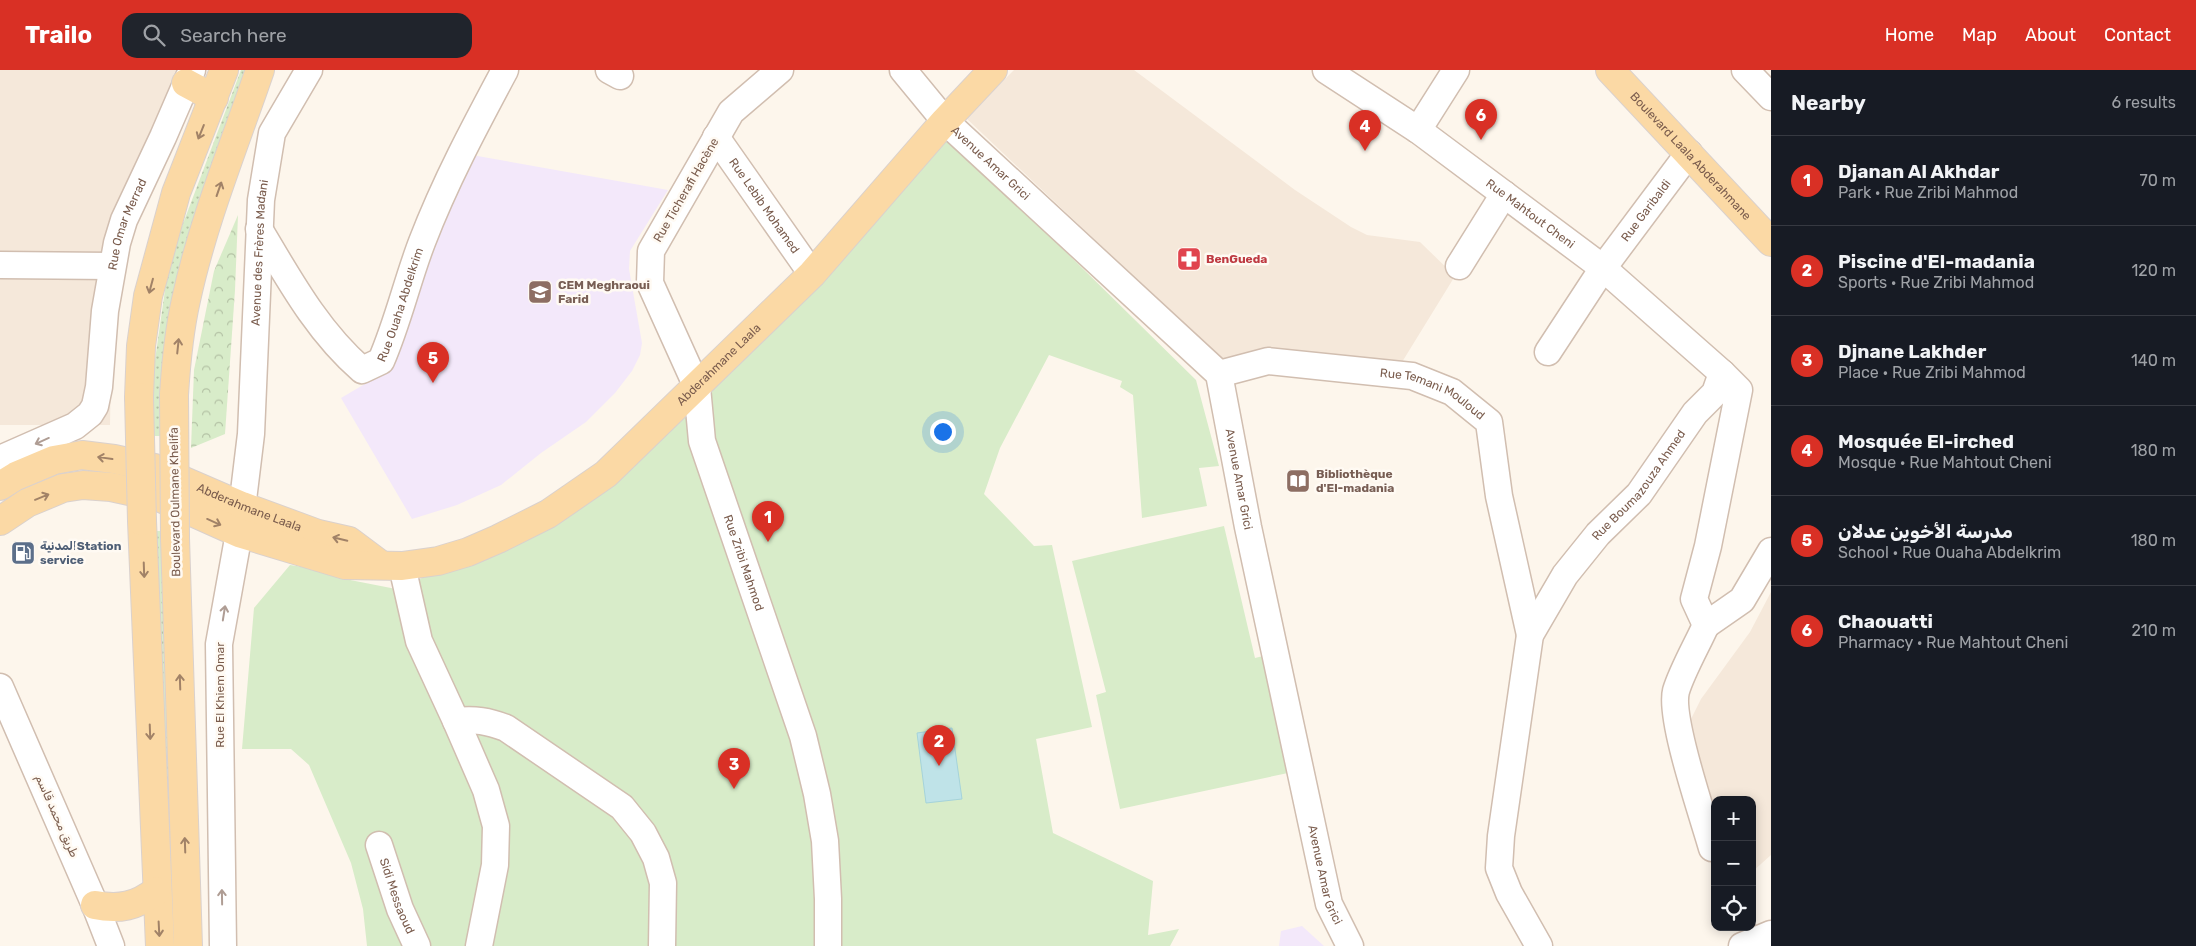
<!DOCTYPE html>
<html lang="en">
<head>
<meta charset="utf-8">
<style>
	:root { --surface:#171b24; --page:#20242c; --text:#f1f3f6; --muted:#9ea1a6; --line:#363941; --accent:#d93025 }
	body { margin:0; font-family:Rubik,"Noto Naskh Arabic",sans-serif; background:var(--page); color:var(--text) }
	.controls { position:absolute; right:15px; bottom:15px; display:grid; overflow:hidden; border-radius:10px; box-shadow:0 2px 12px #0003 }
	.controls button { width:45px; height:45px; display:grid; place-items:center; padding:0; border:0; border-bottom:1px solid var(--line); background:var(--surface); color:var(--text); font:25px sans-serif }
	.you { position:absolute; left:942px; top:361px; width:18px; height:18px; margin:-12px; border:4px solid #fff; border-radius:50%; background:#1a73e8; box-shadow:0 0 0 8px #1a73e833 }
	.badge { display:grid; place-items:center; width:32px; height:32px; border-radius:50%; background:var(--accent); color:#fff; font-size:16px; font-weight:700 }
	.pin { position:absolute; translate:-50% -41px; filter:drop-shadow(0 1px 2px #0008) }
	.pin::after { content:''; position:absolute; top:26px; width:18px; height:15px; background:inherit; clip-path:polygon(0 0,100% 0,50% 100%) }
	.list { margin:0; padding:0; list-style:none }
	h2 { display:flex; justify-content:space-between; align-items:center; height:65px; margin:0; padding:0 20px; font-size:21px }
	h2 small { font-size:16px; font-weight:400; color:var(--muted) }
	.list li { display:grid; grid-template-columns:32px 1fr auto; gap:15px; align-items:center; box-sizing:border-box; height:90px; padding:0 20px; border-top:1px solid var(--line) }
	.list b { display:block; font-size:19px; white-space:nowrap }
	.list p { margin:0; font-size:16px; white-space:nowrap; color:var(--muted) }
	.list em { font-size:16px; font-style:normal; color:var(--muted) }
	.icon { flex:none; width:28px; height:28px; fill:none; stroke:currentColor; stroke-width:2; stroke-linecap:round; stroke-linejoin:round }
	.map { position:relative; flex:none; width:1771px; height:876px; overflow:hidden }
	header { display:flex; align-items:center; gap:30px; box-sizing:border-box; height:70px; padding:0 25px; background:var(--accent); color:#fff }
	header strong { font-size:24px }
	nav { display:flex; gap:28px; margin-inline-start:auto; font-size:18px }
	.search { width:350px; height:45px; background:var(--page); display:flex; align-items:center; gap:12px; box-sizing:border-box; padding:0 18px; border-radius:15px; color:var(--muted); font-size:19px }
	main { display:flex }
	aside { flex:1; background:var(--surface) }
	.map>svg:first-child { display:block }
	.residential { fill:#f5e8da }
	.education { fill:#f3e8fa }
	.grass { fill:url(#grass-dots) }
	.forest { fill:url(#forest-crowns) }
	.park { fill:#d8ecc9 }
	.water { fill:#bfe3e8; stroke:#a5d3da }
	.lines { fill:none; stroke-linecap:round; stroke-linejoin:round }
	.minor-casing { stroke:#d1beb0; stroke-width:29 }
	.major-casing { stroke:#dad1cd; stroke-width:30 }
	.minor { stroke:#fff; stroke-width:26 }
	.major { stroke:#fbd9a5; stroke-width:28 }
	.major-bridge-casing { stroke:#dad1cd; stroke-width:30; stroke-linecap:butt }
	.major-bridge { stroke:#fbd9a5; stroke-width:28 }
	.oneway { stroke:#a18267 }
	.oneway2 { stroke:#af9d94 }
	.labels { text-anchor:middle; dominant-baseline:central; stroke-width:5; stroke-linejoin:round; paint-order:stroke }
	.street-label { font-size:12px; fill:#7a5c4d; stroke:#fffaf3 }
	.health-label { font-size:12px; font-weight:bold; fill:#be3a42; stroke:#fffaf3; text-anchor:start }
	.education-label { font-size:12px; font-weight:bold; fill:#785e54; stroke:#fffaf3; text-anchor:start }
	.service-label { font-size:12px; font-weight:bold; fill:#4e5e75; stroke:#fffaf3; text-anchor:start }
</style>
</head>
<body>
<header>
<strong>Trailo</strong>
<div class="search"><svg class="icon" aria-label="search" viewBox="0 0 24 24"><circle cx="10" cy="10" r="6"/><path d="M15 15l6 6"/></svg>Search here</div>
<nav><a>Home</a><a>Map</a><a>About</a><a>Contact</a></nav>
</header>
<main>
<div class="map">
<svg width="1771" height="876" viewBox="0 0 1771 876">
	<defs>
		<pattern id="grass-dots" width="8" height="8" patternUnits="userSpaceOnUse" patternTransform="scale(1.25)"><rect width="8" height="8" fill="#d8ecc9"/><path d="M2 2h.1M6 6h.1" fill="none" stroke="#b4c2a5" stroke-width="1.8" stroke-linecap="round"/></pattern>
		<pattern id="forest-crowns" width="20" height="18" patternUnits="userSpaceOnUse" patternTransform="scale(1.25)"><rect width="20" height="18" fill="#d8ecc9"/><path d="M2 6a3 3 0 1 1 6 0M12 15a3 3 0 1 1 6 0" fill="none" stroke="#b4c2a5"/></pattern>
	</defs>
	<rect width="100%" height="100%" fill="#fdf6ec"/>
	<path class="residential" d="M0 0H204L128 156 111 298 110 355H0Z
		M1014 0H1134L1295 120 1351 157 1367 165 1420 172 1455 206 1399 297 1265 279 1221 289 966 48Z
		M1771 522V785L1752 802V730H1715V755L1687 657 1701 629 1750 562Z"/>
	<path class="education" d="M472 85 668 120 630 181 629 199 642 273 640 285 632 301 615 323 586 352 541 383 501 415 457 435 412 449 341 328 392 298 403 265 418 201Z
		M1302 856 1324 876H1279L1281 861Z"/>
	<path class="grass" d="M241 0H254L163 366H153L154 297 166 213 181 159Z
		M156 461H167L179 876H170Z"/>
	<path class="forest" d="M238 145 235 220 225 364 191 378 194 300 214 201Z"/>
	<path class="park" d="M944 62 1196 310 1219 396 1199 398 1207 436 1142 448 1133 325 1120 317 1122 311 1049 285 1000 378 984 424 1034 476 1052 475 1092 657 1036 669 1053 763 1153 811 1148 865 1179 859 1170 876H367L363 839 351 793 309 695 291 679H242L254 538 290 495 316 499 340 508 396 519 514 469 605 414Z
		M1224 456 1255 588 1263 586 1288 703 1120 739 1096 625 1106 622 1072 491Z"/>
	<path class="water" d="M952 658 962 729 926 733 917 663Z"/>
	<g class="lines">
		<defs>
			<g id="minor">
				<path d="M609 0 620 6"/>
				<path id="s1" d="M780 0 731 42 651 181 650 213 697 317 702 371 803 666 817 724 825 771 828 829V876"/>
				<path id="s2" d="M903 0 945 51 1219 304 1248 457 1329 834 1350 876"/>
				<path id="s3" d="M1326 0 1418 60 1603 198 1722 303"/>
				<path d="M1745 0 1771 27"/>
				<path d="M1418 60 1456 0"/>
				<path id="s4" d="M716 67 812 204"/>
				<path id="s5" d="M259 159C289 209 317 261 362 300L381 291C398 252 407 211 422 172 445 112 475 56 505 0"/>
				<path d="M0 195 112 196"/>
				<path d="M1459 196 1504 124"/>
				<path id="s6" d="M1548 282 1603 198 1689 83"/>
				<path id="s7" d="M1219 304 1268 291 1412 306 1452 322 1489 352 1499 426 1530 565"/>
				<path id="s8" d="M0 389 75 356 90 344 95 336 99 317 105 241 117 173 124 150 163 67 192 0"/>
				<path d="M402 496 419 571 456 651 486 720 496 756 495 795 479 876"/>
				<path d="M1706 555C1697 575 1682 601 1676 621 1669 648 1703 746 1712 778"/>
				<path d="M0 617 95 835 111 876"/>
				<path d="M456 651C475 649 488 651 506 658L622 737 643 763 656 788 663 813 662 876"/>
				<path id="s9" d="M379 775 400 839 417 876"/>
				<path id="s10" d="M223 876 219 574 239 463 251 364 261 130 272 63 309 0"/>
				<path id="s11" d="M1539 876 1509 823 1499 798 1501 766 1530 565 1565 505 1598 464 1639 424 1695 343 1715 323 1722 303 1739 320 1708 476 1694 529 1706 555 1742 530 1771 481"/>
				<path d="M1742 876 1771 864"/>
			</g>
			<g id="major">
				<path id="s12" d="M1610 0 1771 172"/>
				<path d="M186 13 214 28"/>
				<path d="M174 325C176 293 179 261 186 230 203 151 234 76 260 0"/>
				<path d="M139 327 141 276 148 226 176 123 224 0"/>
				<path id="s13" d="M0 416 16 406 54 390 82 385 114 389 154 398 242 436 318 464 349 471 381 495"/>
				<path id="s14" d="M0 451 27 433 63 418 83 415 111 417 161 428 239 463 345 495 402 496 438 491 468 482 498 469 548 444 606 404 812 204 945 51 993 0"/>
				<path d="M142 451 160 876"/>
				<path d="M175 468 188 876"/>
				<path d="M95 835C119 840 137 836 156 821"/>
			</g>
		</defs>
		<use href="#minor" class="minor-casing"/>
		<use href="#major" class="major-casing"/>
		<use href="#minor" class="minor"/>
		<use href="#major" class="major"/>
		<defs>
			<path id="major-bridge" d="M174 325 175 468
				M139 327 142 451"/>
		</defs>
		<use href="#major-bridge" class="major-bridge-casing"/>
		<use href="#major-bridge" class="major-bridge"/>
	</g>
	<defs><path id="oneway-shaft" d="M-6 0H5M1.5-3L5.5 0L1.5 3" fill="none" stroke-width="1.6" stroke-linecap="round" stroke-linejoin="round" transform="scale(1.25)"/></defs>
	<g class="oneway">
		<use href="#oneway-shaft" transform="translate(201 62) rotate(112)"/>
		<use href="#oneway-shaft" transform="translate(219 119) rotate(-71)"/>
		<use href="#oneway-shaft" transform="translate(151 216) rotate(105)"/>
		<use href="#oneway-shaft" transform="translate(178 276) rotate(-84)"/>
		<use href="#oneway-shaft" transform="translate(105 388) rotate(-172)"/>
		<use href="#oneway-shaft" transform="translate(42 427) rotate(-22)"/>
		<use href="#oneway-shaft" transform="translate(214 452) rotate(24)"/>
		<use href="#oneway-shaft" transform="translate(340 469) rotate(-167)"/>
		<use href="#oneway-shaft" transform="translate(144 500) rotate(88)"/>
		<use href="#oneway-shaft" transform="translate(180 612) rotate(-92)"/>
		<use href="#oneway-shaft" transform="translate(150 662) rotate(88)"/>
		<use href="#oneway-shaft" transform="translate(185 775) rotate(-92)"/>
		<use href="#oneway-shaft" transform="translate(159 859) rotate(87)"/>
	</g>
	<g class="oneway2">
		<use href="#oneway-shaft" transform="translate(42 371) rotate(156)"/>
		<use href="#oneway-shaft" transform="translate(224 543) rotate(-81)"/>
		<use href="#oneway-shaft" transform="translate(222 827) rotate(-91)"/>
	</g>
	<defs>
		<symbol id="pharmacy-square" viewBox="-11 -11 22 22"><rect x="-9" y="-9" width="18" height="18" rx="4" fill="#e0444e" stroke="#fffaf3"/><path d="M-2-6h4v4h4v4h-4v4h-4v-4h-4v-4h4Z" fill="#fff"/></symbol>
		<symbol id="school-square" viewBox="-11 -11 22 22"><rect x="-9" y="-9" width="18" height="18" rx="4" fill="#8d6e63" stroke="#fffaf3"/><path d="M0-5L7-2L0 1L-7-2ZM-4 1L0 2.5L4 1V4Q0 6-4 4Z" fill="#fff"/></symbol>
		<symbol id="library-square" viewBox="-11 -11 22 22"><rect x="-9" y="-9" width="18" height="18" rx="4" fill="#8d6e63" stroke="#fffaf3"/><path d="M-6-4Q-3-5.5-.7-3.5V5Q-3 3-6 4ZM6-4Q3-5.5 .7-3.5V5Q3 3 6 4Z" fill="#fff"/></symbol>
		<symbol id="fuel-square" viewBox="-11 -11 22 22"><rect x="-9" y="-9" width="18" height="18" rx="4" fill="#5c6f8a" stroke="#fffaf3"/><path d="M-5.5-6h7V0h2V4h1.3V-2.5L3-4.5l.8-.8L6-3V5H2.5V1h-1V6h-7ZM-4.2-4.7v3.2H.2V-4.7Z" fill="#fff"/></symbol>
	</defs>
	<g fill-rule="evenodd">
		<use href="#pharmacy-square" x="1175" y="175" width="28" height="28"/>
		<use href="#school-square" x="526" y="208" width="28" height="28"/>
		<use href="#library-square" x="1284" y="397" width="28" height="28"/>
		<use href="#fuel-square" x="9" y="469" width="28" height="28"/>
	</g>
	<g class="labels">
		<g class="street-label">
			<text stroke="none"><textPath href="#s12" startOffset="118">Boulevard Laala Abderahmane</textPath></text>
			<text stroke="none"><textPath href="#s2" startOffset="128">Avenue Amar Grici</textPath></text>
			<text transform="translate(686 120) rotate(-60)">Rue Ticherafi Hacène</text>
			<text stroke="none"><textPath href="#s4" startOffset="84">Rue Lebib Mohamed</textPath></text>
			<text stroke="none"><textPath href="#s6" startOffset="172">Rue Garibaldi</textPath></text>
			<text stroke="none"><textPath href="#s3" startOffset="250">Rue Mahtout Cheni</textPath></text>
			<text stroke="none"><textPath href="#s8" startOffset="296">Rue Omar Merrad</textPath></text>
			<text stroke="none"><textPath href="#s10" startOffset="696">Avenue des Frères Madani</textPath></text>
			<text stroke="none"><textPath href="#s5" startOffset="256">Rue Ouaha Abdelkrim</textPath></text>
			<text stroke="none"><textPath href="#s14" startOffset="808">Abderahmane Laala</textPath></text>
			<text stroke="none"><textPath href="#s7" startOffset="221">Rue Temani Mouloud</textPath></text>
			<text stroke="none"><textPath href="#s2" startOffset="546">Avenue Amar Grici</textPath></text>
			<text stroke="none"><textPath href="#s11" startOffset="509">Rue Boumazouza Ahmed</textPath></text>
			<text transform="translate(175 432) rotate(-91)">Boulevard Oulmane Khelifa</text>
			<text stroke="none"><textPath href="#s13" startOffset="265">Abderahmane Laala</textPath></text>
			<text stroke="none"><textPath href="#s1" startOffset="554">Rue Zribi Mahmod</textPath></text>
			<text transform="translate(220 625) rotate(-90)">Rue El Khiem Omar</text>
			<text transform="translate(57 746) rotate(66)">طريق محمد قاسم</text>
			<text stroke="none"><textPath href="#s2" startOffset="951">Avenue Amar Grici</textPath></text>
			<text stroke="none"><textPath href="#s9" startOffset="54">Sidi Messaoud</textPath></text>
		</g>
		<g class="health-label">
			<text x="1206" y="189">BenGueda</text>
		</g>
		<g class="education-label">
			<text x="558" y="215">CEM Meghraoui<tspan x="558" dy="14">Farid</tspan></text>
			<text x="1316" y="404">Bibliothèque<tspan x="1316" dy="14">d'El-madania</tspan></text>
		</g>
		<g class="service-label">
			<text x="40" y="476">المدنيةStation<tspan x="40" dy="14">service</tspan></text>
		</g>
	</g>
</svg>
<div class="controls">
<button>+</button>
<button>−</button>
<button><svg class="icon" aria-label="locate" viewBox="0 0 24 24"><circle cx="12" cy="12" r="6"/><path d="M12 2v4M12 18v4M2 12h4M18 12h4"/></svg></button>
</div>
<div class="you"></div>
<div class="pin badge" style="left:768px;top:472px">1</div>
<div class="pin badge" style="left:939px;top:696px">2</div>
<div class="pin badge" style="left:734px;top:719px">3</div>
<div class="pin badge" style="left:1365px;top:81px">4</div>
<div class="pin badge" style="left:433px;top:313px">5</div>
<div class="pin badge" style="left:1481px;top:70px">6</div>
</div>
<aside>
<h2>Nearby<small>6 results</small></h2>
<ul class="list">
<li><span class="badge">1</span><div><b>Djanan Al Akhdar</b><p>Park · Rue Zribi Mahmod</p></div><em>70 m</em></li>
<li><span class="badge">2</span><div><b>Piscine d'El-madania</b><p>Sports · Rue Zribi Mahmod</p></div><em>120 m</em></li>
<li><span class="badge">3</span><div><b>Djnane Lakhder</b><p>Place · Rue Zribi Mahmod</p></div><em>140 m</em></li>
<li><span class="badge">4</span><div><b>Mosquée El-irched</b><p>Mosque · Rue Mahtout Cheni</p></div><em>180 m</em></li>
<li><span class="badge">5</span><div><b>مدرسة الأخوين عدلان</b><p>School · Rue Ouaha Abdelkrim</p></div><em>180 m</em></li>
<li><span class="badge">6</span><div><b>Chaouatti</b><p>Pharmacy · Rue Mahtout Cheni</p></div><em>210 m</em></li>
</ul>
</aside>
</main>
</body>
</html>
